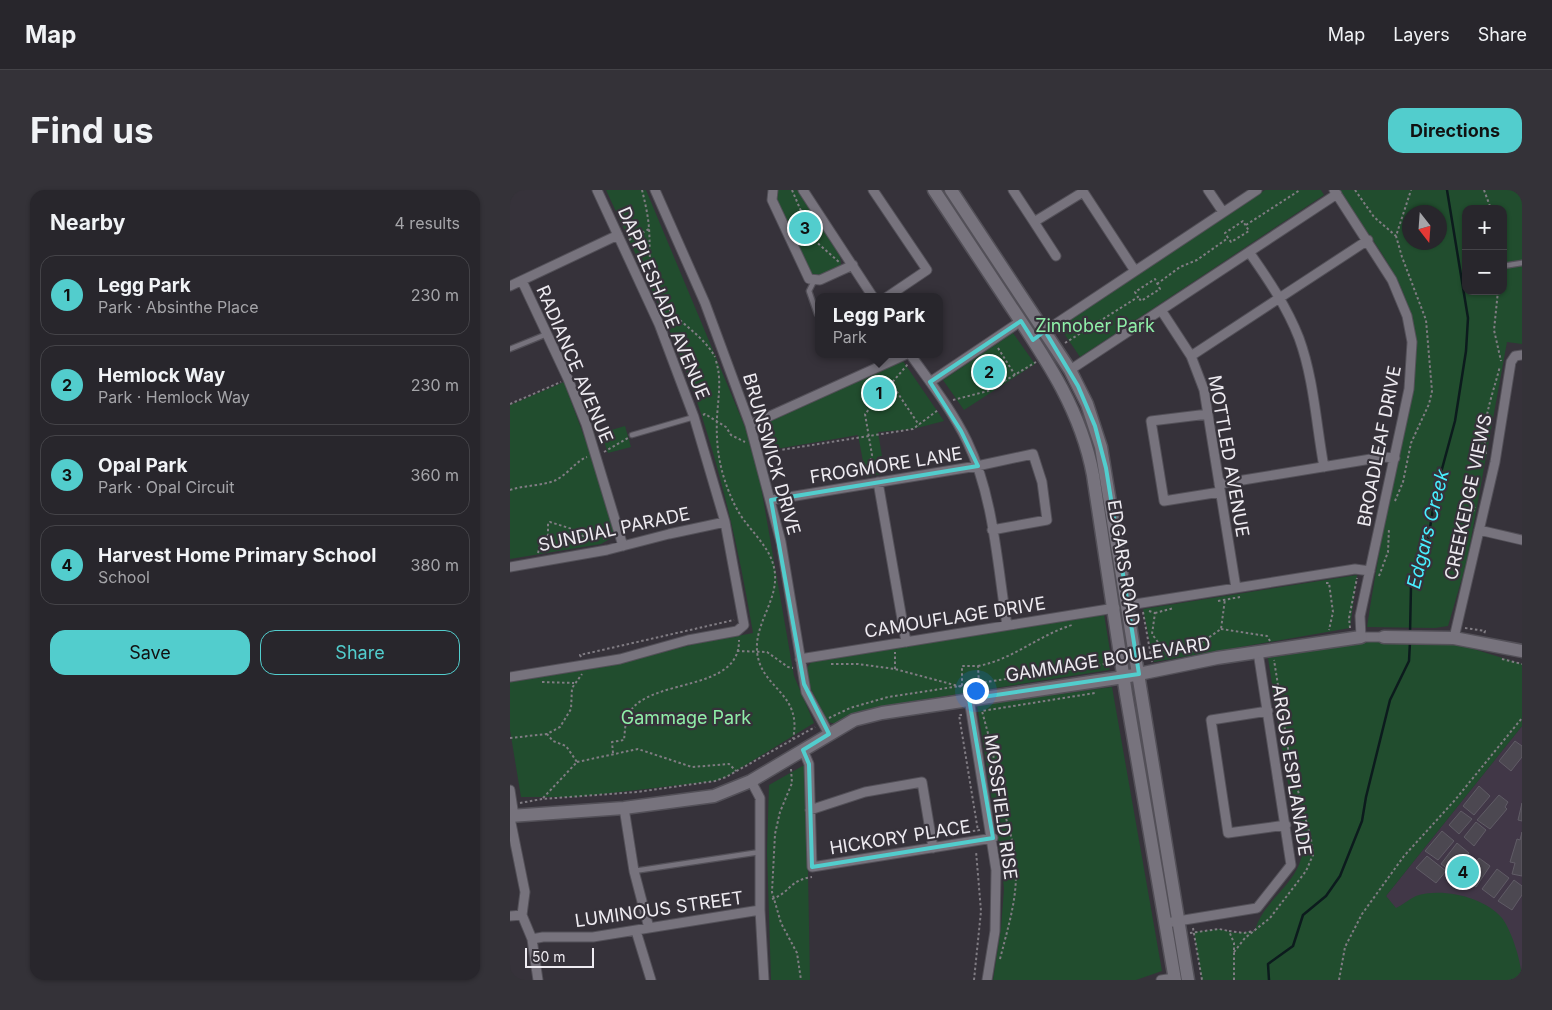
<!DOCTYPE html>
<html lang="en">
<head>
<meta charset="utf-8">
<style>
	:root { --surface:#28262c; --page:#343238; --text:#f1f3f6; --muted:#a5a5a9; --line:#444348; --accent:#52cdcd }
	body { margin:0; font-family:Inter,sans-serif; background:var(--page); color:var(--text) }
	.controls { position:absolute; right:15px; top:15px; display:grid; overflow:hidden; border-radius:10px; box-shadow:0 1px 4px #0004 }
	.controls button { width:45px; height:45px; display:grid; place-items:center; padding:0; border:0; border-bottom:1px solid var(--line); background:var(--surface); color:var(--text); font:25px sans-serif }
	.compass { position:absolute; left:892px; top:15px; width:45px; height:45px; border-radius:50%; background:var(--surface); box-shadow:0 1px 4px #0004; rotate:163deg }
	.scale { position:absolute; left:15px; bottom:12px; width:69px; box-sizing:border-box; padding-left:5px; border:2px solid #eeebf1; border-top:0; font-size:14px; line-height:18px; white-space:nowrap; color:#eeebf1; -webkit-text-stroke:4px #36323a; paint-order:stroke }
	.you { position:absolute; left:465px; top:500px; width:18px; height:18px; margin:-12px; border:4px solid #fff; border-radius:50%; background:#1a73e8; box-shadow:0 0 0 8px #1a73e833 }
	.badge { display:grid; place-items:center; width:32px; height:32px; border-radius:50%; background:var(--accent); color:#111; font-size:16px; font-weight:700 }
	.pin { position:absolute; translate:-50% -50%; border:2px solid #fff; box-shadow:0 1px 5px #0006 }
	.popup { position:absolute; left:305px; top:103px; width:128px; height:65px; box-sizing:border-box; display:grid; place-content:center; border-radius:10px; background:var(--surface); filter:drop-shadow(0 1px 4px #0005); font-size:16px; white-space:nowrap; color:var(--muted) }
	.popup b { font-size:19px; color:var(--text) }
	.popup::after { content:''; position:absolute; left:50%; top:100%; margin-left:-10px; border:10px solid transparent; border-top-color:var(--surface) }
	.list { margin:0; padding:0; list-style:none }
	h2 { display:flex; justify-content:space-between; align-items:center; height:65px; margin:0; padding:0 20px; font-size:21px }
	h2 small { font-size:16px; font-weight:400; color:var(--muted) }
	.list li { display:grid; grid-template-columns:32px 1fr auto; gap:15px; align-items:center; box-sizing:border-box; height:80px; margin:0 10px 10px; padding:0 10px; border:1px solid var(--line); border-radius:15px }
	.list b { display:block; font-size:19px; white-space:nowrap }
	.list p { margin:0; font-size:16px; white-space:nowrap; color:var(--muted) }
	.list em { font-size:16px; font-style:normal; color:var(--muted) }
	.actions { display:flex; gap:10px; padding:15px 20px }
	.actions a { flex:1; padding:11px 0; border:1px solid var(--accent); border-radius:15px; text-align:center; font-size:18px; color:var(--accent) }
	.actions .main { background:var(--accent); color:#111 }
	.map { position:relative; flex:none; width:1012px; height:790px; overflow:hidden; border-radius:15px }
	header { display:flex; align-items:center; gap:30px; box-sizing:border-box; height:70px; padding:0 25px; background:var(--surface); border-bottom:1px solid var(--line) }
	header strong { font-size:24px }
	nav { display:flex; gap:28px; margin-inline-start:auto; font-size:18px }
	.intro { display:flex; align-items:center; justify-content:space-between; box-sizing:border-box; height:120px; padding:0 30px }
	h1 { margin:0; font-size:35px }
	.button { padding:12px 22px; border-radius:15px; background:var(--accent); color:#111; font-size:18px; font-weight:700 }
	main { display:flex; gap:30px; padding:0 30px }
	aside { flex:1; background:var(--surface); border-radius:15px; box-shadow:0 1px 4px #0004 }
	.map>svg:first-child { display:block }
	.education { fill:#413747 }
	.green { fill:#214d2e; fill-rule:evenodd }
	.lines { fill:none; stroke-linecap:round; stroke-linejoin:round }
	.stream { stroke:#0c1b1d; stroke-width:2.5 }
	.building { fill:#4c4851; stroke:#605c66 }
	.lane-casing { stroke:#535058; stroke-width:7 }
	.street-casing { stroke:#535058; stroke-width:11 }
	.secondary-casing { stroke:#535058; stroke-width:15 }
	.path { stroke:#807c83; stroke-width:2; stroke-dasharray:2.5 2.5; stroke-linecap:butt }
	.lane { stroke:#77737d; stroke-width:4.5 }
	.street { stroke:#77737d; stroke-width:9 }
	.secondary { stroke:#77737d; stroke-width:12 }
	.marked { fill:none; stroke:#52cdcd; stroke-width:4; stroke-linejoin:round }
	.labels { text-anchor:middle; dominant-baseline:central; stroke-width:4.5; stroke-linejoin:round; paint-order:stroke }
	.street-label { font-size:18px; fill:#eeebf1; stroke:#36323a }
	.park-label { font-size:18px; fill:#8feea8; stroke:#36323a }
	.water-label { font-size:19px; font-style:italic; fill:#48efff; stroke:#36323a }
</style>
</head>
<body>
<header>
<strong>Map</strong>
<nav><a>Map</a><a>Layers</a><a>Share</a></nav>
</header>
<div class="intro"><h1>Find us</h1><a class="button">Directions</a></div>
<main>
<aside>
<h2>Nearby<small>4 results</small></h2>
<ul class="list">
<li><span class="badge">1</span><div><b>Legg Park</b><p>Park · Absinthe Place</p></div><em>230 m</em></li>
<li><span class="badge">2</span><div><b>Hemlock Way</b><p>Park · Hemlock Way</p></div><em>230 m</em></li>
<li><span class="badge">3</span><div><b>Opal Park</b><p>Park · Opal Circuit</p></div><em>360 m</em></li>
<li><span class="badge">4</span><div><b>Harvest Home Primary School</b><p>School</p></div><em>380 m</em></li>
</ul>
<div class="actions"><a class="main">Save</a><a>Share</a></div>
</aside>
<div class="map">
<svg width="1012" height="790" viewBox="0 0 1012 790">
	<rect width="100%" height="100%" fill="#36323a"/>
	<path class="education" d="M1012 536V790H850L860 753 869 737 886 719 876 706Z"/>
	<path class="green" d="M96 0H136L235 237 250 291 284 486 304 533 216 587 205 591 66 607H11L0 540V492L99 476 185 454 243 443C228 353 207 263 175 178 151 117 123 59 96 0Z
		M267 0H287L330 66 331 75C323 81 312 86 302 85L266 9Z
		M755 0H811L814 5 570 167 549 136Z
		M828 0H1012V154L997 152 957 371 938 436 925 438 857 437C865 385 874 333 885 280 897 224 916 170 897 113 885 76 850 33 828 0ZM956 19H993V101H956ZM899 22H929V52H899Z
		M503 143 525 174 454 220 433 190Z
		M393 171 434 231 403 239 368 242 372 266 367 267 371 284 356 287 348 245 260 260 250 235Z
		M54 192 82 268 105 346 91 354 0 369V215Z
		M115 236 121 257 98 263 91 243Z
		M847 385 840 438 644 472 633 419Z
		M594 424 602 473 599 480 373 516 355 520 326 534 318 532 301 499 297 478 302 471Z
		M859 452H941L1012 474V536L876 706 886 718C893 715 899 709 906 706 931 697 975 707 992 728 1002 741 1012 774 1012 790H692L684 742 709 739 725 743 745 741C752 711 787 695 792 664L775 578 758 468Z
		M602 497 652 781 626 790H483L491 738 494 699 490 661 467 515Z
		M296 574 300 790H261L257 661 259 595Z"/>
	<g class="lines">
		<path class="stream" d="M900 444 901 396 917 356 926 301 945 231 956 161 958 128 937 0
			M759 790 758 774 783 756 793 725 816 706 830 686 852 631 856 607 880 510 899 471 900 452"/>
	</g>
	<path class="building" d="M1005 551 1012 556V567L1001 581 989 571Z
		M969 596 980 606 964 625 953 616Z
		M989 605 998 612 995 617 997 619 980 639 967 630Z
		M1012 613V631L1008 630Z
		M951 621 962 629 949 644 939 635Z
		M966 632 976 640 964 656 954 647Z
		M932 641 944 651 928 670 915 661Z
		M1012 642V686L1002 684 1005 673 1000 672 1007 649 1010 650Z
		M947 653 959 663 944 683 931 674Z
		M917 666 936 681 926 693 906 678Z
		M969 668 980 676 966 697 952 689Z
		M987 679 999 688 984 708 972 699Z
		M1004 690 1012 696V705L1002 720 988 711Z"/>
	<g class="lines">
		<defs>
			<path id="lane" d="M993 76 1012 73
				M304 91 299 101 307 124
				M0 159 37 144
				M122 245 184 227
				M124 681 250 662"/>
			<path id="street" d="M145 0 195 113 240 235 271 352 296 502 319 544
				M263 0 262 10 299 89 310 90 343 75
				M293 0 363 107
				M363 0 417 80 377 107
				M503 0 524 32 573 2
				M572 0 625 81
				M698 0 713 22
				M824 0 882 90 897 126 902 152 899 199 850 426 851 447H874
				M524 32 546 66
				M739 62C758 89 777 117 789 148 804 189 806 234 814 277
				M12 91 58 189 76 234 113 356
				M0 96 108 45
				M651 120 681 166 694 200 726 398
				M535 141 747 0
				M400 164C420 192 442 220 457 251 484 307 487 374 497 435
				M681 166 858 50
				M560 180 827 4
				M420 192 511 131
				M698 224 641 231 654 311 710 302
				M240 235 397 164
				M368 292 396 452
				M709 294 873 267 885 268
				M261 310 467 276 523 264 532 292 537 330 482 340
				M969 340 1012 350
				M0 377 97 360 159 344 215 332
				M619 415 845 379 860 381
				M944 448 985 272 1001 172 1005 166 1012 165
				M290 469 605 418
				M0 487 110 469 178 450 227 441 234 435 215 332 184 227 149 134 87 0
				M459 509 486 680 485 741 477 790
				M758 521 701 530 718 643 776 635
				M293 560 299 574 302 677 483 648
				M241 591 250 608V720L254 790
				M0 600 4 626
				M114 618 124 681 139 738
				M300 620 355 602 412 592 423 658
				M0 628 15 702 12 725 22 749 28 790
				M0 726 12 725
				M656 733 747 718 781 675 748 462
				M126 741 141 790
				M22 749 33 747H83L250 720
				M651 790 664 788"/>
			<path id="secondary" d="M424 0C449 38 475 77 500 115 536 169 571 220 583 285L616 504 665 790
				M441 0 560 180 577 214 591 257 678 790
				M874 447 944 448 1012 461
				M0 626 114 618 204 606 241 591 344 530 372 523 614 487 707 468 851 447"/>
		</defs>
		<use href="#lane" class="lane-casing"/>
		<use href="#street" class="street-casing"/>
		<use href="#secondary" class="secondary-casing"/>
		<path class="path" d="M132 0C135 12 138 25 139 38 141 66 136 85 153 111 167 133 192 143 205 167
			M282 0 303 49 329 72
			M845 0 864 27 886 46
			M974 0 981 19
			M736 35 790 0
			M119 50 139 39
			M293 55 312 43
			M647 94 670 77 687 70 718 48 715 43 733 31 739 41 721 52 718 48
			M988 101 984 140 991 171
			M555 153 628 107 625 102 645 89 650 99 631 111 628 107
			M488 158 505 185
			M206 171C212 190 208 208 207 228 206 250 208 270 215 291 219 303 224 315 231 326 244 345 263 360 265 384 267 412 245 433 247 461 250 499 293 502 283 549
			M381 193 409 235
			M443 210 478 201 526 172
			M0 214 51 192
			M193 225 195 224 216 237 221 245 235 252
			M255 252 258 262 403 239 428 220
			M94 262 118 248
			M976 264C971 231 982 208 990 176
			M356 285 362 265 355 224 398 174
			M0 300C15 295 33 296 46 290 58 284 66 271 77 267
			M885 311 893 292 901 253 919 214 922 201 916 130 892 67 886 46 901 0
			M28 363 31 352 38 345V333L40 332 62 339 73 346 92 343 95 351
			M952 370 954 342 965 317
			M869 386 878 362 879 338
			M816 393H819L823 422 819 440
			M708 411 730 407
			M639 421 645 423 642 444 659 467
			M633 422 642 472
			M645 423 664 418
			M840 438 839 428 847 388
			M955 438 975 441 974 444
			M711 439 757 446 760 451
			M227 461 257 462 278 477 283 478
			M681 463 682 459 711 439 715 409
			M71 467 70 465 224 430
			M635 468 655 467
			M992 469 1012 474
			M321 474H348L385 479 452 497V476H468L469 495
			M468 476C502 470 529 445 562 435
			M385 479V462
			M32 492 64 493
			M452 525H449L468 641
			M319 528 340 518 378 507 601 473
			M0 548 37 544 50 537 61 519 62 498 72 484
			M103 563 102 552 114 550C115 541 115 531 119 523 140 487 230 503 229 450
			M67 572 128 559 182 577 219 574 226 581
			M281 579 282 593 270 622 265 644 262 702 271 733 287 763 291 790
			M33 608 67 572 56 556 43 551 37 544
			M10 613 32 609 127 602 205 591 216 587 305 537
			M781 617 791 615
			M487 637 498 635 487 598 483 562 472 521 585 503
			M443 644 470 640
			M262 709C280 703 279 690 302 687
			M683 738 692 790
			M680 743 709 739 719 741
			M724 762 735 748 760 728 796 681 803 665 801 649 780 571 764 470
			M490 769C503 718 514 688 498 635
			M464 790 471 721 466 661
			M724 790V753L719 741 734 743 744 741
			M829 790 835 757 852 724 894 666 945 610 1012 528"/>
		<use href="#lane" class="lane"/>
		<use href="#street" class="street"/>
		<use href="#secondary" class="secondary"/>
	</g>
	<path class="marked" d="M511 131 523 150 535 141 568 196 585 236 596 278 629 484 459 509 483 648 302 677 299 574 293 560 319 544 294 494 261 310 468 276 451 241 420 192Z"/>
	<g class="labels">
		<g class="street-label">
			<text transform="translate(154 113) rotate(67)">DAPPLESHADE AVENUE</text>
			<text transform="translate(65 174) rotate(67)">RADIANCE AVENUE</text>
			<text transform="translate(869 256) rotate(-79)">BROADLEAF DRIVE</text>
			<text transform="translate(262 264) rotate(74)">BRUNSWICK DRIVE</text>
			<text transform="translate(719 266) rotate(80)">MOTTLED AVENUE</text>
			<text transform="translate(376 275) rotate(-9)">FROGMORE LANE</text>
			<text transform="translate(958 307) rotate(-78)">CREEKEDGE VIEWS</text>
			<text transform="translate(104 339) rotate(-12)">SUNDIAL PARADE</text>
			<text transform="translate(614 373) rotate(81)">EDGARS ROAD</text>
			<text transform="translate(445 427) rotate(-9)">CAMOUFLAGE DRIVE</text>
			<text transform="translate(598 469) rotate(-9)">GAMMAGE BOULEVARD</text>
			<text transform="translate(782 580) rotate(81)">ARGUS ESPLANADE</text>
			<text transform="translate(491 617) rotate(82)">MOSSFIELD RISE</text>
			<text transform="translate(390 647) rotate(-9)">HICKORY PLACE</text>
			<text transform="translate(149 719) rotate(-8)">LUMINOUS STREET</text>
		</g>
		<g class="park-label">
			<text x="585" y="135">Zinnober Park</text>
			<text x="176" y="527">Gammage Park</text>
		</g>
		<g class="water-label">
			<text transform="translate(918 339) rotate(-76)">Edgars Creek</text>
		</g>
	</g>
</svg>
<div class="controls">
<button>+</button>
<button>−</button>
</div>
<svg class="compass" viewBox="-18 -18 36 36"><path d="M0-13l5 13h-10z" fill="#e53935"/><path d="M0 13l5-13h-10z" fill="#a5a5a9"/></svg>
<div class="scale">50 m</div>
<div class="you"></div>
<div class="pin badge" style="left:369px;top:203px">1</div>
<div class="popup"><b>Legg Park</b>Park</div>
<div class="pin badge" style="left:479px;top:182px">2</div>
<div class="pin badge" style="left:295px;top:38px">3</div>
<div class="pin badge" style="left:953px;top:682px">4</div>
</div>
</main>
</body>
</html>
